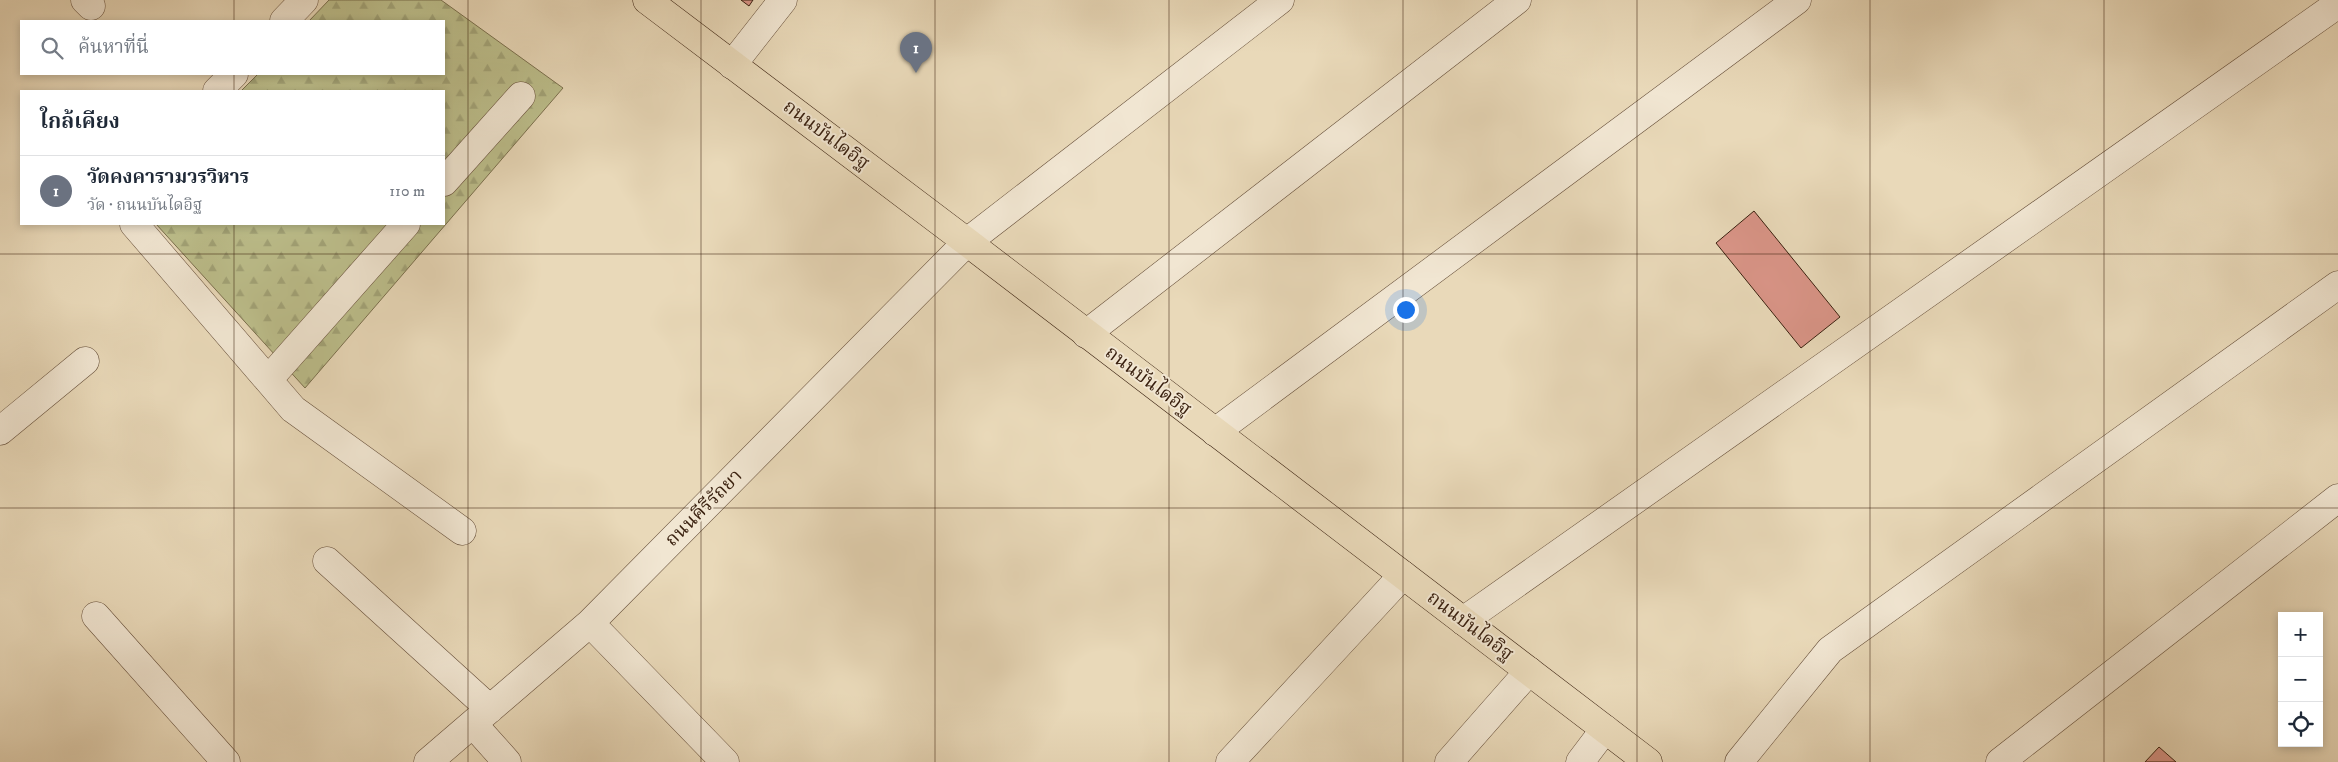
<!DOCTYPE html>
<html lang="th">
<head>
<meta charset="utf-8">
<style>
	:root { --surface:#fff; --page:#f2f2f3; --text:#1f2937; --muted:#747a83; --line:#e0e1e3; --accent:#2563eb }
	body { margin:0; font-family:"IM FELL DW Pica","Noto Serif Thai",serif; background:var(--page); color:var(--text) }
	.controls { position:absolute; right:15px; bottom:15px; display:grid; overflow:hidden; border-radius:0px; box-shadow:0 2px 8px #0003 }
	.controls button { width:45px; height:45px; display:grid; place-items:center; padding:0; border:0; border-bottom:1px solid var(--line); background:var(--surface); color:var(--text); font:25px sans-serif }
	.you { position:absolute; left:1405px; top:309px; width:18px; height:18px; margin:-12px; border:4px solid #fff; border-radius:50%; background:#1a73e8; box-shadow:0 0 0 8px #1a73e833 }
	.badge { display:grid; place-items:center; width:32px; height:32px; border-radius:50%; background:var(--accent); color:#fff; font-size:16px; font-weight:700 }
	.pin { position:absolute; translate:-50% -41px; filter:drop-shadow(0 1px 2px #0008) }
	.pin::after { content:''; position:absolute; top:26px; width:18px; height:15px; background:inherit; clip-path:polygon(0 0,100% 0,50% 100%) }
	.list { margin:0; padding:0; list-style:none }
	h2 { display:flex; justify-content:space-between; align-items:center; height:65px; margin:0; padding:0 20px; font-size:21px }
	h2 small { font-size:16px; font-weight:400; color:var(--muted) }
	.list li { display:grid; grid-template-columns:32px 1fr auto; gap:15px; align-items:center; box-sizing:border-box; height:70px; padding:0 20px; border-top:1px solid var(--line) }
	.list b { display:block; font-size:19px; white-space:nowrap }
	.list p { margin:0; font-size:16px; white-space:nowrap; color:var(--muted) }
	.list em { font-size:16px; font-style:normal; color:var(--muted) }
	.icon { flex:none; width:28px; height:28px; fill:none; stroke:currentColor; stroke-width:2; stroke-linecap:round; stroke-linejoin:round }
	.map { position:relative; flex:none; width:2338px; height:762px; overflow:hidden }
	.search { position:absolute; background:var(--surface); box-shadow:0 2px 8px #0003; left:20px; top:20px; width:425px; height:55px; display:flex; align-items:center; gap:12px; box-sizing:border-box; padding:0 18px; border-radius:0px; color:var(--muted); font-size:19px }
	.panel { position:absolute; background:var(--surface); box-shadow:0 2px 8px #0003; left:20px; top:90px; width:425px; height:135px; border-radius:0px }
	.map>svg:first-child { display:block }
	.forest { fill:url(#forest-firs); stroke:#7b704e }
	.building { fill:#da9588; stroke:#3a2110 }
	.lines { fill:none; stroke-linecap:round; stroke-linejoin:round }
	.minor-casing { stroke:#664f3a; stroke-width:29 }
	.major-casing { stroke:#3a2110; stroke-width:29 }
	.minor { stroke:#f1e6d2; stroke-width:28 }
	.major { stroke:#e9d9b9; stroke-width:28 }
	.grid { fill:none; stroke:#3a2110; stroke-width:1; stroke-opacity:0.55 }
	.labels { text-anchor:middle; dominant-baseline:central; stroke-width:4; stroke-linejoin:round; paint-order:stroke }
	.street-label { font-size:19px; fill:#3a2110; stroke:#f1e6d2 }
</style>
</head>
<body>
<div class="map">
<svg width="2338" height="762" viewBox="0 0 2338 762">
	<defs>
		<pattern id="forest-firs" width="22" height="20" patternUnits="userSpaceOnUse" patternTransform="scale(1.25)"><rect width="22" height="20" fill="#bcbe8b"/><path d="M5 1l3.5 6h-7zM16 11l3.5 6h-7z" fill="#a2a377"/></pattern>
	</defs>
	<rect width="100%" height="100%" fill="#e9d9b9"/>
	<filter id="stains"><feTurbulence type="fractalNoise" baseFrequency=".004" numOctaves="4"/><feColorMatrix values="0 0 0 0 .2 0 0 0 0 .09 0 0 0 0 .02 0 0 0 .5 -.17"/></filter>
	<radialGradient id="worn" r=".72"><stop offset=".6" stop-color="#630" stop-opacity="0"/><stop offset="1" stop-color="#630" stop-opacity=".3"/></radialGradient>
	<path class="forest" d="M329 0H441L563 88 305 388 156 224H444V91H241L258 74H444V21H309Z"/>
	<path class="building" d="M741 0H753L749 6Z
		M1754 211 1840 317 1801 348 1716 243Z
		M2159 747 2176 762H2145Z"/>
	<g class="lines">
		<defs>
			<path id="minor" d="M85 0 91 6
				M284 21 304 0
				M732 65 783 0
				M217 91 234 74
				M444 182 521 96
				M134 224 293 409 462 531
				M1086 334 1517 0
				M268 380 406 224
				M0 431 85 361
				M1215 432 1797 0
				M327 561 490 709
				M96 616 226 762
				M1463 621 2338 4
				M590 623 725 762
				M473 724 507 762
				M428 762 590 623 967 242 1280 0
				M1230 762 1403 575
				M1449 762 1529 671
				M1580 762 1605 729
				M1739 762 1830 650 2338 285
				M2000 762 2338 498"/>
			<path id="major" d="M647 0 967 242 1648 762"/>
		</defs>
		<use href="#minor" class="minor-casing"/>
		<use href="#major" class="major-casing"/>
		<use href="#minor" class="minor"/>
		<use href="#major" class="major"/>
	</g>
	<path class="grid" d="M234 0V21M468 0V762M701 0V762M935 0V762M1169 0V762M1403 0V762M1637 0V762M1870 0V762M2104 0V762M234 74V91M234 224V762M0 254H2338M0 508H2338"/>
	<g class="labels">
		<g class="street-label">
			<text transform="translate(826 135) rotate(37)">ถนนบันไดอิฐ</text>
			<text transform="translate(1148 381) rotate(37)">ถนนบันไดอิฐ</text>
			<text transform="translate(704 508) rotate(-45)">ถนนคีรีรัถยา</text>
			<text transform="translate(1470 626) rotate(37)">ถนนบันไดอิฐ</text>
		</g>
	</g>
	<rect width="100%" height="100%" filter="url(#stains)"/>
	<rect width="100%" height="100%" fill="url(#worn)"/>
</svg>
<div class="controls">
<button>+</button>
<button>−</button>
<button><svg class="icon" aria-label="locate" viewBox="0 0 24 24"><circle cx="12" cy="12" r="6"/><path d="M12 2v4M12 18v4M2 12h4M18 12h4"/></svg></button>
</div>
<div class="you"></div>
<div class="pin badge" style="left:916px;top:73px;background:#6b7280">1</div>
<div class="search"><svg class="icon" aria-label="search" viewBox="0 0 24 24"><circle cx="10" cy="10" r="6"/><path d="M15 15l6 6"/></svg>ค้นหาที่นี่</div>
<section class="panel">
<h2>ใกล้เคียง<small></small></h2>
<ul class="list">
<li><span class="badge" style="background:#6b7280">1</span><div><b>วัดคงคารามวรวิหาร</b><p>วัด · ถนนบันไดอิฐ</p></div><em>110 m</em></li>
</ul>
</section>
</div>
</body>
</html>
